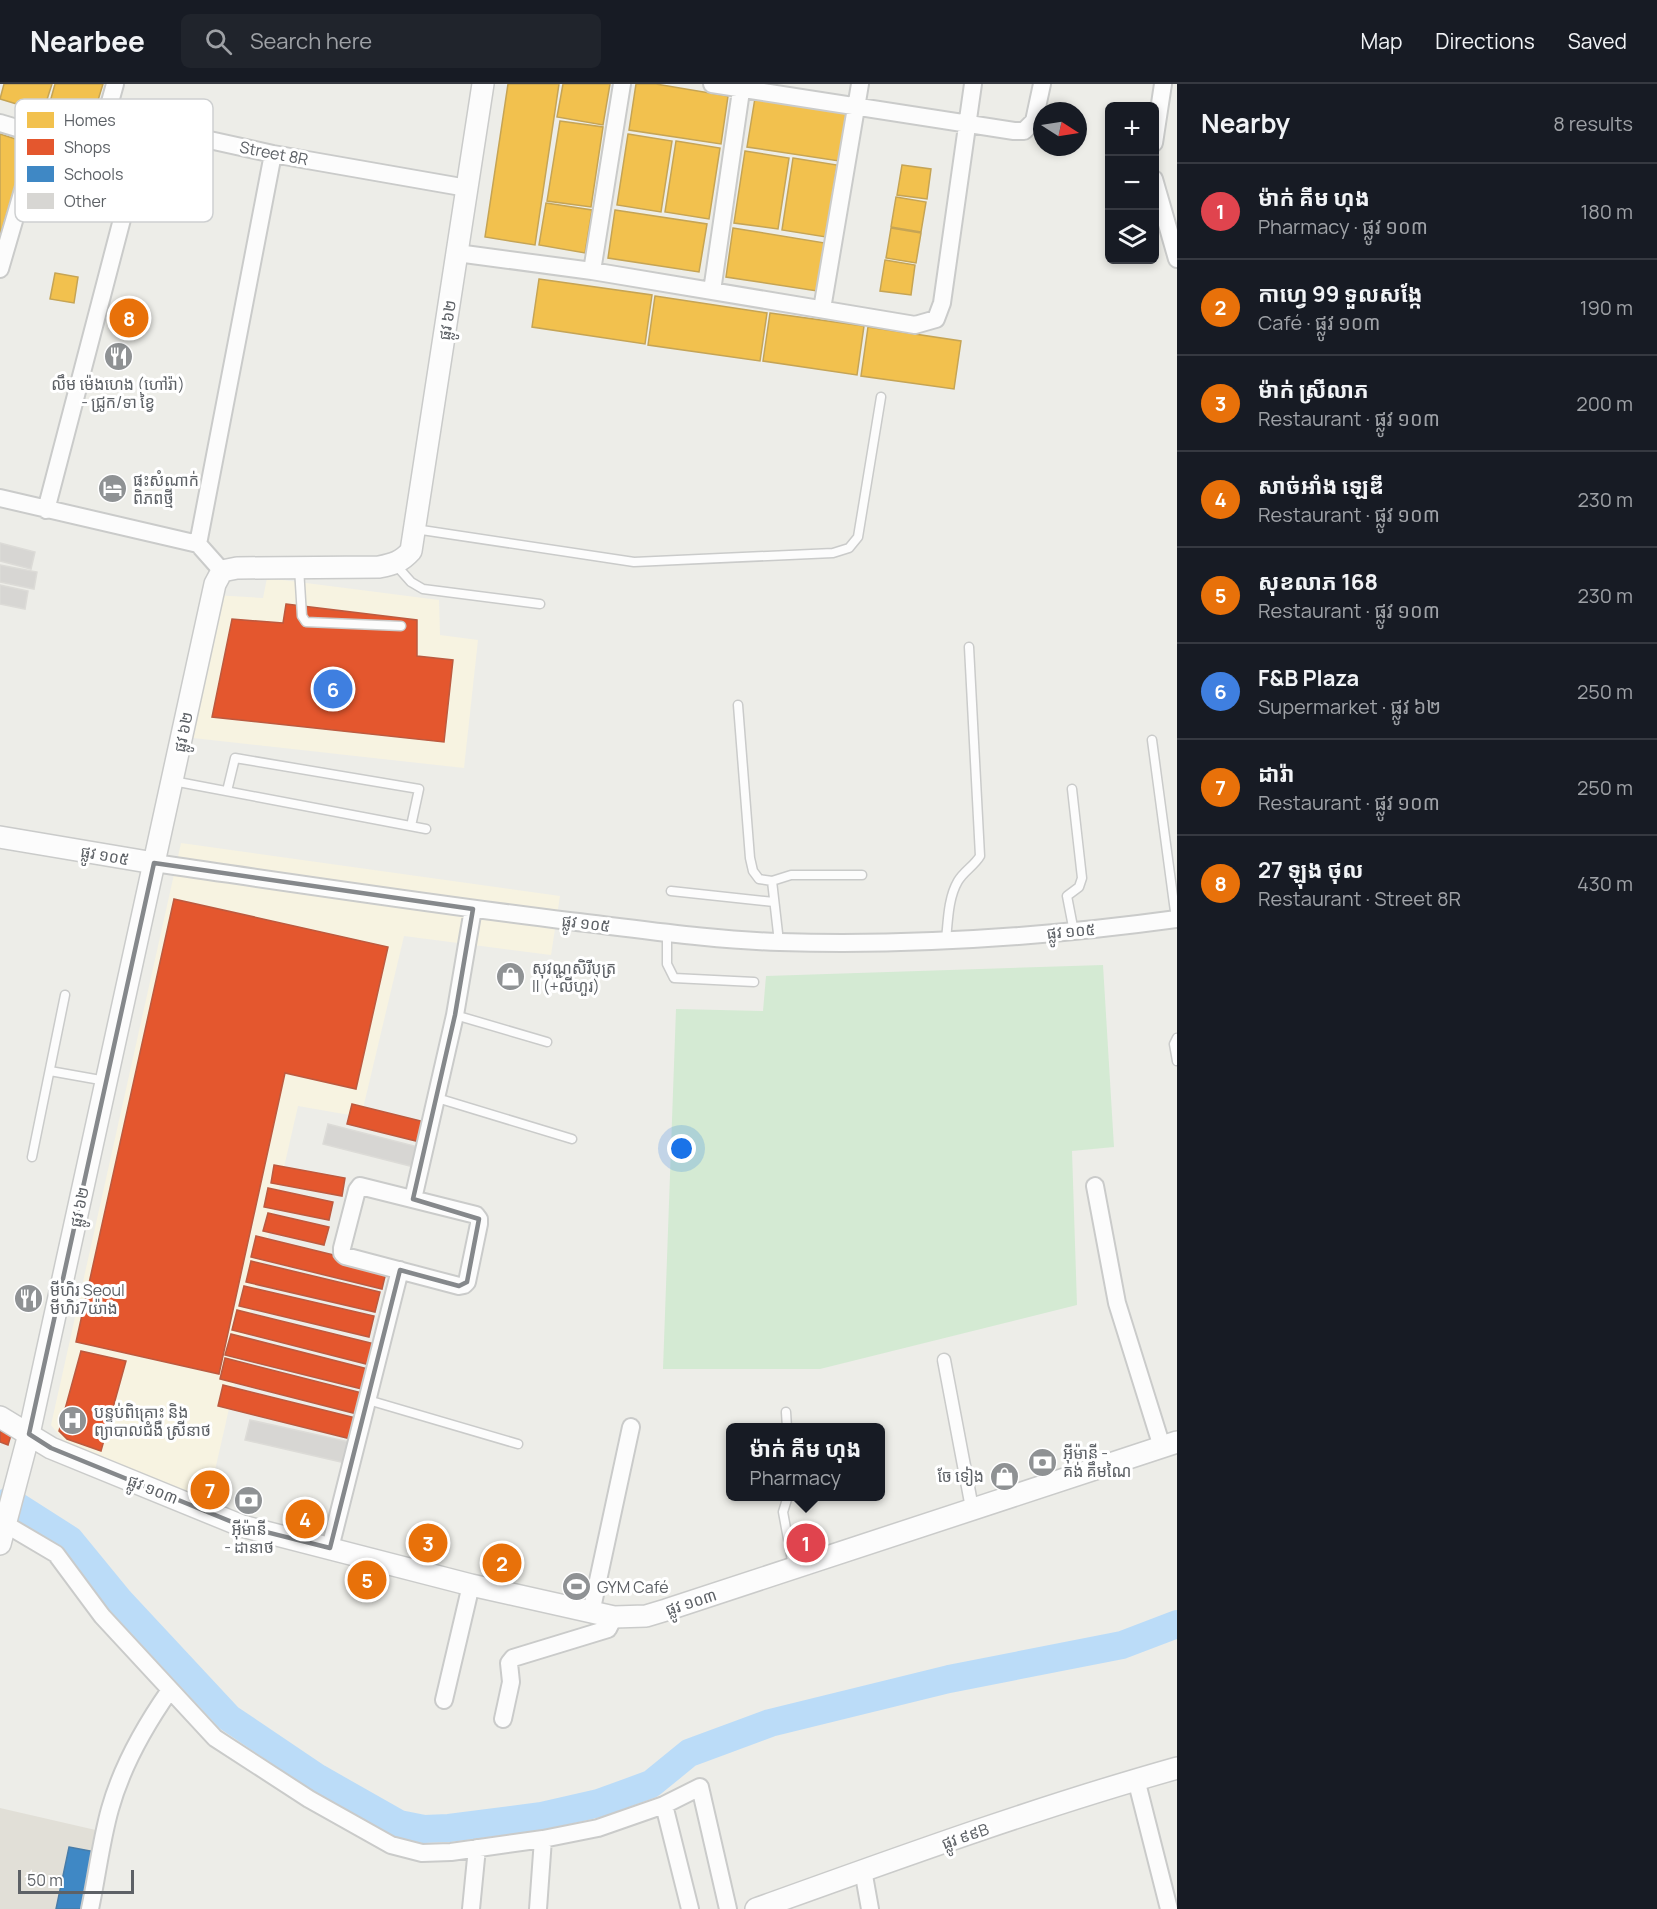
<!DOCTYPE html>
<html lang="en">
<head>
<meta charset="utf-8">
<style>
	:root { --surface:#171b24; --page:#20242c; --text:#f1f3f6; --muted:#9ea1a6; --line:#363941; --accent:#8f9294 }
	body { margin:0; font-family:Manrope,"Noto Sans Khmer",sans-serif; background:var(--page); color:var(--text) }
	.controls { position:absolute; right:18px; top:18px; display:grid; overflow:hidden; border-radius:9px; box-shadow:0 3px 9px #0003 }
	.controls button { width:54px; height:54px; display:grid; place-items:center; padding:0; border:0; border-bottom:2px solid var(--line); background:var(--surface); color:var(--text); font:30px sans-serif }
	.compass { position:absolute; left:1033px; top:18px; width:54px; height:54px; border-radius:50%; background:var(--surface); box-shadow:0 3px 9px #0003; rotate:102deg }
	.scale { position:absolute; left:18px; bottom:15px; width:116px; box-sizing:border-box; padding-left:6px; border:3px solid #5d6166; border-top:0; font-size:16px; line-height:21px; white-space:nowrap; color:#5d6166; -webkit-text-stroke:4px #fff; paint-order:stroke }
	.you { position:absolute; left:682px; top:1065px; width:21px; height:21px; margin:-15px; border:4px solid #fff; border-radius:50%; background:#1a73e8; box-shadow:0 0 0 9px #1a73e833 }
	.badge { display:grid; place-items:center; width:39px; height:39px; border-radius:50%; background:var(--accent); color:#fff; font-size:20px; font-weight:700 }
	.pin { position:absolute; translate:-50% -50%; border:3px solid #fff; box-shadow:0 2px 6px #0006 }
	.popup { position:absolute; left:726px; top:1339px; width:159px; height:78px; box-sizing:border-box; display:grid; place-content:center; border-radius:9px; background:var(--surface); filter:drop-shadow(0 2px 4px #0005); font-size:20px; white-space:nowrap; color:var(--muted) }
	.popup b { font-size:22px; color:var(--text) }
	.popup::after { content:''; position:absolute; left:50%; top:100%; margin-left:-12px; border:12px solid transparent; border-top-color:var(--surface) }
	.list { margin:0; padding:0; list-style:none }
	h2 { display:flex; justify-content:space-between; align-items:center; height:78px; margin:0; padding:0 24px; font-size:26px }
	h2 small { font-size:20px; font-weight:400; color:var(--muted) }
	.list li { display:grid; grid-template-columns:39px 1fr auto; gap:18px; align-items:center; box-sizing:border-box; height:96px; padding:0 24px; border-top:2px solid var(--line) }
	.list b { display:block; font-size:22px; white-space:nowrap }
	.list p { margin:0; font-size:20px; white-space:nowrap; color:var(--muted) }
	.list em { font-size:20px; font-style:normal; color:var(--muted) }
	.icon { flex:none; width:33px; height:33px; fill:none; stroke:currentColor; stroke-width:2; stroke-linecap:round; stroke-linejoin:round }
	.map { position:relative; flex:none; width:1177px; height:1825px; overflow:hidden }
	header { display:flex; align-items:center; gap:36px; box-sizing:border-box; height:84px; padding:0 30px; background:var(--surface); border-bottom:2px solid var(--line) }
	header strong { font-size:28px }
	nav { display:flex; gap:33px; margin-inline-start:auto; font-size:21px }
	.search { width:420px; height:54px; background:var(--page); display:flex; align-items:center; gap:15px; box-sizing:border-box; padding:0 21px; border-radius:9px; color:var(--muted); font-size:22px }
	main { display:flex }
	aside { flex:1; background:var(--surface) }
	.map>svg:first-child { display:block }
	.commercial { fill:#f7f3e1 }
	.education { fill:#e1dfd7 }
	.grass { fill:#d4ead3 }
	.homes { fill:#f2c14e; stroke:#c5a455; stroke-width:1.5 }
	.shops { fill:#e4572e; stroke:#bc5a3f; stroke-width:1.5 }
	.schools { fill:#3f88c5; stroke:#487ca8; stroke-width:1.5 }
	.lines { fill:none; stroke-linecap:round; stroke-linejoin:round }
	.river { stroke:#bbdcf8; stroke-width:28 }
	.building { fill:#d7d6d3; stroke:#dcdbd7; stroke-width:1.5 }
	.service-casing { stroke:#cacbca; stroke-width:11 }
	.pedestrian-casing { stroke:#cacbca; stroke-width:15 }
	.minor-casing { stroke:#cacbca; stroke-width:20 }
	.tertiary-casing { stroke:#cacbca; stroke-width:24 }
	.service { stroke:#fcfcfc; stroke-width:8 }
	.pedestrian { stroke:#fcfcfc; stroke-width:12 }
	.minor { stroke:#fcfcfc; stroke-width:16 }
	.tertiary { stroke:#fcfcfc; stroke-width:21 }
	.marked { fill:none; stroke:#85888b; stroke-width:4.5; stroke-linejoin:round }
	.labels { text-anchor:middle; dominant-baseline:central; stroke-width:6; stroke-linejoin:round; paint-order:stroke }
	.street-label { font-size:16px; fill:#5d6166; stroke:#fff }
	.poi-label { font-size:16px; fill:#5d6166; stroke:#fff; text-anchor:start }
	.key { fill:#fff; stroke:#ced0d1; stroke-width:1.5 }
	.key-label { font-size:16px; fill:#5d6166 }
</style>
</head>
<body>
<header>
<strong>Nearbee</strong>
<div class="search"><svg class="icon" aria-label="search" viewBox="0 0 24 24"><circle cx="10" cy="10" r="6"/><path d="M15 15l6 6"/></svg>Search here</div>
<nav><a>Map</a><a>Directions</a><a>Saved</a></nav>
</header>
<main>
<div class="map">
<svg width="1177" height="1825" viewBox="0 0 1177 1825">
	<rect width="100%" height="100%" fill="#edede8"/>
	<path class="commercial" d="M267 494 439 516 440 551 478 556 464 684 184 653 213 511 263 514Z
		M181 759 560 812 551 871 404 852 361 1033 298 1022 208 1417 64 1357 51 1341Z"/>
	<path class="education" d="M0 1724 100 1747 85 1825H0Z"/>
	<path class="grass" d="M1103 881 1114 1063 1072 1067 1077 1221 820 1285H663L676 925 763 927 766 892Z"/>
	<path class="homes" d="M4 0H52L43 28 0 15Z
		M55 0H103L90 42 47 29Z
		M508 0H559L535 161 485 153Z
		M563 0H610L603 41 557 33Z
		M636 0H656L728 12 721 60 629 46Z
		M755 14 847 29 839 77 747 63Z
		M560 37 603 43 591 123 547 117Z
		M0 50 28 59 0 152Z
		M628 50 672 57 661 128 617 121Z
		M676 57 720 64 709 135 665 128Z
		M96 60 110 63 108 75 79 69Z
		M745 67 789 74 778 145 734 139Z
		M76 70 105 76 104 88 74 81Z
		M793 74 837 81 826 153 782 146Z
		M902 81 931 85 927 115 897 111Z
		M74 82 103 88 102 100 72 93Z
		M72 94 101 100 100 112 70 105Z
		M896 113 926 118 921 148 891 143Z
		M546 119 592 126 585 169 539 161Z
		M615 126 707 140 699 188 608 174Z
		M733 144 825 159 817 207 726 193Z
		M891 144 921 149 916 179 886 174Z
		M885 176 915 181 911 211 880 207Z
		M55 189 78 193 74 219 50 215Z
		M539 195 652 211 645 260 532 243Z
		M655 212 767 229 760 277 648 261Z
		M770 229 864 242 857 291 763 277Z
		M868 243 961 257 954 305 861 292Z"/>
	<path class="shops" d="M286 520 417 536V572L453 576 444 658 212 633 232 535 283 539Z
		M174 815 388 863 356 1005 285 989 219 1290 76 1258Z
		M352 1020 429 1039 424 1059 347 1040Z
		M274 1081 345 1094 342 1112 271 1099Z
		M268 1104 333 1118 329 1136 264 1123Z
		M268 1129 329 1143 324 1161 263 1147Z
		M256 1152 387 1184 382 1205 251 1173Z
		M251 1177 380 1208 375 1228 246 1198Z
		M244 1202 374 1232 369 1253 239 1222Z
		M237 1226 379 1261 374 1282 232 1246Z
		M231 1250 372 1286 366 1306 225 1271Z
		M81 1267 126 1277 101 1367 67 1355 59 1347Z
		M225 1274 366 1310 361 1331 220 1295Z
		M223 1301 360 1335 355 1356 218 1322Z
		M0 1347 11 1351 8 1361 0 1358Z"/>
	<path class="schools" d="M69 1763 96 1768 85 1825H56Z"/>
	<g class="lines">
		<path class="river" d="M9 1417 70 1456 120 1517 229 1634 318 1694 399 1740 424 1745 449 1744 542 1732 599 1719 651 1700 689 1669 770 1639 949 1595 1122 1561 1177 1540"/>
	</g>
	<path class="building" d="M0 459 35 468 31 485 0 477Z
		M0 481 37 488 34 505 0 498Z
		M0 501 28 507 25 525 0 520Z
		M328 1040 422 1064 418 1084 323 1060Z
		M250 1336 354 1359 350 1380 245 1356Z"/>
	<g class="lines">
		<defs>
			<path id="service" d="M415 445 634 478 833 469 849 464 858 453 881 313
				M395 480 411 498 423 505 540 520
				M299 484 302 532 306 538 401 542
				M738 621 750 774 753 787 759 795 772 797
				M1152 656 1176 835
				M173 697 426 745
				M1072 705 1082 794 1079 803 1067 812 1074 848
				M227 707 235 674 419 705 411 742
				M671 807 774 818
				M667 848V880L674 894 754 898
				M946 856C948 837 948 814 958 797 964 787 974 782 980 772L969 563
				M779 858 772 797 791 791H862
				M455 931 547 958
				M1177 954 1174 960 1177 977
				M50 987 106 997
				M437 1014 572 1055
				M32 1073 65 911
				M368 1316 518 1360
				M786 1328 787 1344
				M788 1412 783 1428 793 1482"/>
			<path id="pedestrian" d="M944 1276 972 1424"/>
			<path id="minor" d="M712 0 1014 47H1024L1034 37 1042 0
				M0 39 77 62 92 58 103 43 115 0
				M1154 59 1163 0
				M1154 95 1177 175
				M457 169 592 187 915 241 936 235 942 219 973 0
				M0 185 39 51
				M592 187 622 0
				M712 207 742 0
				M822 225 860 0
				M0 414 198 460 222 487
				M46 426 143 55 151 47 164 46 273 70 467 104
				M198 460 273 70
				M154 779C292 799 431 820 569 837 639 845 710 856 780 858 913 862 1046 853 1177 835
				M360 1102 476 1131 479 1135V1140L467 1198 464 1201 459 1202 345 1172 342 1169V1164L357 1106Z
				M1095 1102 1117 1219 1162 1363
				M413 1115 455 931 473 825
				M0 1437 56 1470 102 1532 215 1654 309 1715 391 1761 422 1769 451 1768 543 1755 598 1744 664 1721 700 1703 728 1825
				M330 1464 400 1186
				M591 1529 631 1343
				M444 1616 471 1501
				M503 1635 511 1598 509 1579 513 1574 608 1545 614 1533
				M1136 1695 1169 1825
				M664 1721 690 1825
				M863 1786 870 1825
				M90 1825C97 1792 101 1757 110 1725 122 1682 144 1643 170 1606
				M471 1825 477 1764
				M538 1825 543 1755"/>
			<path id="tertiary" d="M0 753 154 779
				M0 1333 51 1364 242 1442 471 1501 614 1533 646 1532 666 1526 1177 1358
				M0 1460 29 1350 215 500 222 487 237 484 379 483C394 480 401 478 411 467L483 0
				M756 1825C895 1775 1035 1724 1177 1684"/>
		</defs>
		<use href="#service" class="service-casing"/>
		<use href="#pedestrian" class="pedestrian-casing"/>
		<use href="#minor" class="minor-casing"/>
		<use href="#tertiary" class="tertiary-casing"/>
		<use href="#service" class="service"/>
		<use href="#pedestrian" class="pedestrian"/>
		<use href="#minor" class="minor"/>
		<use href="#tertiary" class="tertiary"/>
	</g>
	<path class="marked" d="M154 779 473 825 455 931 413 1115 479 1135 467 1198 459 1202 400 1186 330 1464 242 1442 51 1364 29 1350Z"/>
	<defs>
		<symbol id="restaurant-disc" viewBox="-11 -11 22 22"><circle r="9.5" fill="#8f9294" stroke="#fff"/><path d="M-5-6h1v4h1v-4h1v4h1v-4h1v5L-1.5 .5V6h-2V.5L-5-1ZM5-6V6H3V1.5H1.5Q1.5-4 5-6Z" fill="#fff"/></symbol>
		<symbol id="hotel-disc" viewBox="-11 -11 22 22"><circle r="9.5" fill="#8f9294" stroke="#fff"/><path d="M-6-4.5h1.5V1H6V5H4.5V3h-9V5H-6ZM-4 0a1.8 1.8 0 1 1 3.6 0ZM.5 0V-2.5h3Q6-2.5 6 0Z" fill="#fff"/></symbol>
		<symbol id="shop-disc" viewBox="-11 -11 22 22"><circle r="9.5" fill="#8f9294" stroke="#fff"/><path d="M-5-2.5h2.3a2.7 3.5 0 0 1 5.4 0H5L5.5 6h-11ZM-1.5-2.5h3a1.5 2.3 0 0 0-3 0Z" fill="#fff"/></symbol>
		<symbol id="hospital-disc" viewBox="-11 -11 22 22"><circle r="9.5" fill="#8f9294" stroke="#fff"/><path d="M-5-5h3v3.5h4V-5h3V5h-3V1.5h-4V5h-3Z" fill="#fff"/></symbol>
		<symbol id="bank-disc" viewBox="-11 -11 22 22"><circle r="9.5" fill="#8f9294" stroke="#fff"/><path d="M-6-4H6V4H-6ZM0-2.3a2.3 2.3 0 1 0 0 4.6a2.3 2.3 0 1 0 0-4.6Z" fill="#fff"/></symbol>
		<symbol id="stadium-disc" viewBox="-11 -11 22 22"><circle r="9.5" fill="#8f9294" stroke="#fff"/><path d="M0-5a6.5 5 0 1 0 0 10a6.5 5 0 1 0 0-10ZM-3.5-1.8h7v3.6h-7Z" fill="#fff"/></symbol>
	</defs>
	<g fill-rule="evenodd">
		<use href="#restaurant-disc" x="102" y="256" width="33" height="33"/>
		<use href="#hotel-disc" x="96" y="388" width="33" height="33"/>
		<use href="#shop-disc" x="494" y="876" width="33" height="33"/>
		<use href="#restaurant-disc" x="12" y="1198" width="33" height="33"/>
		<use href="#hospital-disc" x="56" y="1320" width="33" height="33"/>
		<use href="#bank-disc" x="1026" y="1362" width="33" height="33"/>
		<use href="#shop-disc" x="988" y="1376" width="33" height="33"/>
		<use href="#bank-disc" x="232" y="1400" width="33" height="33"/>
		<use href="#stadium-disc" x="560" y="1486" width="33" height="33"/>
	</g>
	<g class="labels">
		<g class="street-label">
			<text transform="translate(274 69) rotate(11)">Street 8R</text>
			<text transform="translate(447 236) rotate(-81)">ផ្លូវ ៦២</text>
			<text transform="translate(183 648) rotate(-78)">ផ្លូវ ៦២</text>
			<text transform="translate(105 771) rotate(10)">ផ្លូវ ១០៥</text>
			<text transform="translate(586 839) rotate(7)">ផ្លូវ ១០៥</text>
			<text transform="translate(1071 847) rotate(-5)">ផ្លូវ ១០៥</text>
			<text transform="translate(79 1123) rotate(-78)">ផ្លូវ ៦២</text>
			<text transform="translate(153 1405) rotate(22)">ផ្លូវ ១០៣</text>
			<text transform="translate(691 1518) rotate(-18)">ផ្លូវ ១០៣</text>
			<text transform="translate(965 1752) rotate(-19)">ផ្លូវ ៩៩B</text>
		</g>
		<g class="poi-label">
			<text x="118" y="300" text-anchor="middle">លឹម ម៉េងហេង (ហៅរ៉ា)<tspan x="118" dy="18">- ជ្រូក/ទា ខ្វៃ</tspan></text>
			<text x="133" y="396">ផ្ទះសំណាក់<tspan x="133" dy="18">ពិភពថ្មី</tspan></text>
			<text x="532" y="884">សុវណ្ណសិរីបុត្រ<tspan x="532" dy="18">II (+លីហួរ)</tspan></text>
			<text x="50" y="1206">មីហិរ Seoul<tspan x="50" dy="18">មីហិរ7យ៉ាង</tspan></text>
			<text x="94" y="1328">បន្ទប់ពិគ្រោះ និង<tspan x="94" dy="18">ព្យាបាលជំងឺ ស្រីនាថ</tspan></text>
			<text x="1063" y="1369">អ៊ីម៉ានី -<tspan x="1063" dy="18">គង់ គឹមណៃ</tspan></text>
			<text x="984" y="1392" text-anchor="end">ចែ ទៀង</text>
			<text x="249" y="1445" text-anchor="middle">អ៊ីម៉ានី<tspan x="249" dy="18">- ដានាថ</tspan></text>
			<text x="597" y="1503">GYM Café</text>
		</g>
	</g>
	<rect x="15" y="15" width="198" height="123" rx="9" class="key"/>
	<rect x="27" y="28" width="27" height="16" fill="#f2c14e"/>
	<rect x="27" y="55" width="27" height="16" fill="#e4572e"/>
	<rect x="27" y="82" width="27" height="16" fill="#3f88c5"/>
	<rect x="27" y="109" width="27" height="16" fill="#d7d6d3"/>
	<g class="key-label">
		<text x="64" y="42">Homes</text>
		<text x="64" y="69">Shops</text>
		<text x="64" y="96">Schools</text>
		<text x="64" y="123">Other</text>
	</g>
</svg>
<div class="controls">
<button>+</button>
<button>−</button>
<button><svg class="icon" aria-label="layers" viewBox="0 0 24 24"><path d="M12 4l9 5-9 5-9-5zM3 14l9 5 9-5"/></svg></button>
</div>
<svg class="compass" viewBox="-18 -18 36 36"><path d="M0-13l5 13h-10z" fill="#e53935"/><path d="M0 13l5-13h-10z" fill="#9ea1a6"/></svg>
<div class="scale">50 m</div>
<div class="you"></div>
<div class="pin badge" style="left:806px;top:1459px;background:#e0444e">1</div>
<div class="popup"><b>ម៉ាក់ គីម ហុង</b>Pharmacy</div>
<div class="pin badge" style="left:502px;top:1479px;background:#e8710a">2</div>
<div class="pin badge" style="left:428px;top:1459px;background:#e8710a">3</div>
<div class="pin badge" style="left:305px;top:1435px;background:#e8710a">4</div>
<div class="pin badge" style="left:367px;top:1496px;background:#e8710a">5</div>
<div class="pin badge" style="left:333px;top:605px;background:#3f7fe0">6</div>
<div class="pin badge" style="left:210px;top:1406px;background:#e8710a">7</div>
<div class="pin badge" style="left:129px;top:234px;background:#e8710a">8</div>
</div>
<aside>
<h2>Nearby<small>8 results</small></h2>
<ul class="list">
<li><span class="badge" style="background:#e0444e">1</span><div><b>ម៉ាក់ គីម ហុង</b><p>Pharmacy · ផ្លូវ ១០៣</p></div><em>180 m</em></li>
<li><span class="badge" style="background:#e8710a">2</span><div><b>កាហ្វេ 99 ទួលសង្កែ</b><p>Café · ផ្លូវ ១០៣</p></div><em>190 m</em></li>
<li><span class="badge" style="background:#e8710a">3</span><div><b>ម៉ាក់ ស្រីលាភ</b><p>Restaurant · ផ្លូវ ១០៣</p></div><em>200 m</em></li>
<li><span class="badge" style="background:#e8710a">4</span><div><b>សាច់អាំង ឡេឌី</b><p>Restaurant · ផ្លូវ ១០៣</p></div><em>230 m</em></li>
<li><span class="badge" style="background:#e8710a">5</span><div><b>សុខលាភ 168</b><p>Restaurant · ផ្លូវ ១០៣</p></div><em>230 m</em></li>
<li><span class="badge" style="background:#3f7fe0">6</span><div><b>F&amp;B Plaza</b><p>Supermarket · ផ្លូវ ៦២</p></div><em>250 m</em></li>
<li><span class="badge" style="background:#e8710a">7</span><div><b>ដារ៉ា</b><p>Restaurant · ផ្លូវ ១០៣</p></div><em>250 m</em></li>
<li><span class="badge" style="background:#e8710a">8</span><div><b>27 ឡុង ថុល</b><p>Restaurant · Street 8R</p></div><em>430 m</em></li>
</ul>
</aside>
</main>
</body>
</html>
